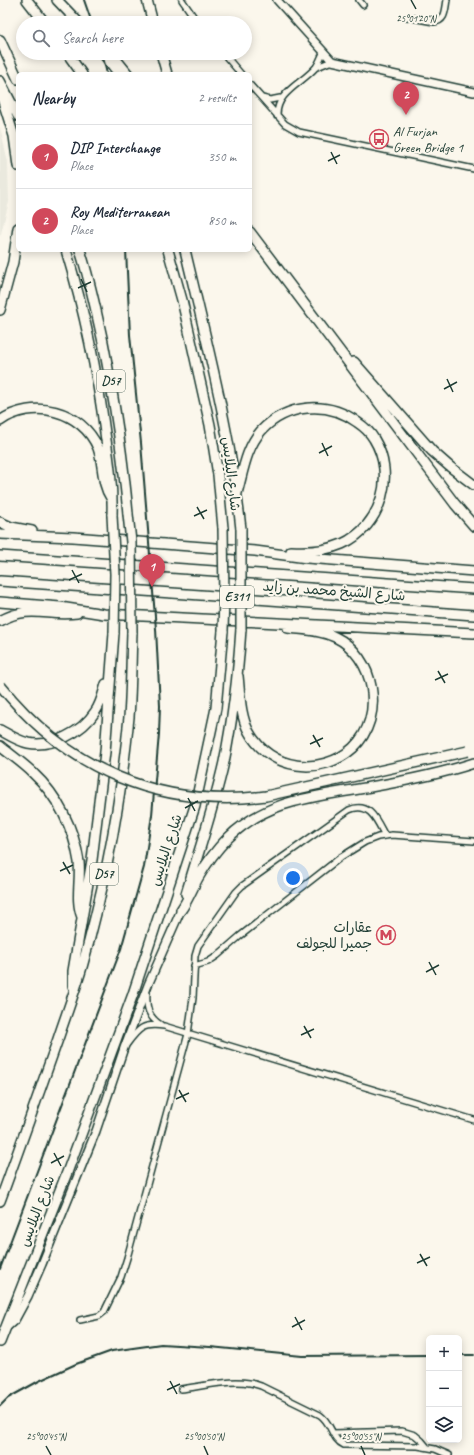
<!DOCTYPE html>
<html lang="en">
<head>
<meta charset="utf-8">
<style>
	:root { --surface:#fff; --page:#f2f2f3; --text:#1f2937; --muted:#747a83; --line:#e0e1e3; --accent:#d1495b }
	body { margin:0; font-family:Caveat,"Playpen Sans Arabic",sans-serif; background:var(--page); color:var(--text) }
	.controls { position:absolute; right:12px; bottom:12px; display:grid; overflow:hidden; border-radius:6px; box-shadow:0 2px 10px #0003 }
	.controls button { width:36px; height:36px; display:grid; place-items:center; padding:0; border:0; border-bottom:1px solid var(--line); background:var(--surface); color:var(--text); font:20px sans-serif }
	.you { position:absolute; left:293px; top:878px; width:14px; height:14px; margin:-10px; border:3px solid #fff; border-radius:50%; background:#1a73e8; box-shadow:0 0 0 6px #1a73e833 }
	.badge { display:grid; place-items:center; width:26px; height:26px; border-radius:50%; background:var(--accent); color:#fff; font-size:13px; font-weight:700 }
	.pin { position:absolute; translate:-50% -33px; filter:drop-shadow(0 1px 2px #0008) }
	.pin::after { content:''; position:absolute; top:21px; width:14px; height:12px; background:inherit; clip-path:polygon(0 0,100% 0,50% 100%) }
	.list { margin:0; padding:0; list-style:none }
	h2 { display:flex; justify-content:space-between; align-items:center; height:52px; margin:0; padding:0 16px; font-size:17px }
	h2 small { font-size:13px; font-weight:400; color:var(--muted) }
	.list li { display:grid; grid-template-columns:26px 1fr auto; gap:12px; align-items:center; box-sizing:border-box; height:64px; padding:0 16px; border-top:1px solid var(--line) }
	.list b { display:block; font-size:15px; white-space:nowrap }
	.list p { margin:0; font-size:13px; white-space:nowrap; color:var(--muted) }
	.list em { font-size:13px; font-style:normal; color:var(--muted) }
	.icon { flex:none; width:22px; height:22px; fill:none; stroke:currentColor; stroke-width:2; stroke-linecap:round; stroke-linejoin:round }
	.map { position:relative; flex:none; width:474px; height:1455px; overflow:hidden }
	.search { position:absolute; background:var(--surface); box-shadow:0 2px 10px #0003; left:16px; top:16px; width:236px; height:44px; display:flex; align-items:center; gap:10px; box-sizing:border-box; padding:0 14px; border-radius:22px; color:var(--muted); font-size:15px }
	.panel { position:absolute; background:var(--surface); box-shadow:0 2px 10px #0003; left:16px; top:72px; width:236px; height:180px; border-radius:6px }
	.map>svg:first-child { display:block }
	.built { fill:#eae9de }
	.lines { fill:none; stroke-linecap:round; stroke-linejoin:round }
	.street-casing { stroke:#1f3d34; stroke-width:8 }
	.secondary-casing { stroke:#1f3d34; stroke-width:10 }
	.highway-casing { stroke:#1f3d34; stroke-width:12 }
	.street { stroke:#fbf7ec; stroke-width:5 }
	.secondary { stroke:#fbf7ec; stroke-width:7 }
	.highway { stroke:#fbf7ec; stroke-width:9 }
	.rail { stroke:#1f3d34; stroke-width:2 }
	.highway-bridge-casing { stroke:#1f3d34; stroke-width:12; stroke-linecap:butt }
	.highway-bridge { stroke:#fbf7ec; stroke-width:9 }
	.ticks { fill:none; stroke:#1f3d34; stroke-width:1.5 }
	.labels { text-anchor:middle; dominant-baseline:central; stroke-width:4; stroke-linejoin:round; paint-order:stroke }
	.shield { fill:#fbf7ec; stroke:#61756b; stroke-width:1 }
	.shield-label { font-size:13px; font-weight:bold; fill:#1f3d34 }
	.poi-label { font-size:14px; fill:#1f3d34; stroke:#fbf7ec; text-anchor:start }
	.street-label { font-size:14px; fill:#1f3d34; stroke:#fbf7ec }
	.ticks-label { font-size:10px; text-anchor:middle; fill:#1f3d34; stroke:#fbf7ec; stroke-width:4; stroke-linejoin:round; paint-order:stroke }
</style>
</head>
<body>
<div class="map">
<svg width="474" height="1455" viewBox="0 0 474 1455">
	<rect width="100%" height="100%" fill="#fbf7ec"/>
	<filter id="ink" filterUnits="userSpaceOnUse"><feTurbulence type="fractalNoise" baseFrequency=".025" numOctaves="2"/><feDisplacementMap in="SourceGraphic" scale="8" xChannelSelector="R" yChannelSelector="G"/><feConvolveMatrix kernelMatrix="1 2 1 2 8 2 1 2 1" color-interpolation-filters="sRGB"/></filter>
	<g filter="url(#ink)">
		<path class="built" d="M0 127 8 162 9 202 0 237Z"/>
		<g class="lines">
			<defs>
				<path id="street" d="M182 0 198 23
					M359 0 363 5
					M407 17 434 22C446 21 445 10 447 0
					M223 53 241 74
					M317 67 332 61
					M250 85 285 124 299 132 474 169
					M262 98 270 100 280 98
					M277 116C276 92 303 83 316 67 319 63 321 57 323 53
					M194 966 208 962 217 956 240 936 341 857 365 842 378 837 392 835 474 841
					M147 993C146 1007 148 1017 161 1025
					M127 1044C139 1028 143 1023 164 1026L474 1120
					M80 1320 99 1316 104 1312 121 1277 127 1258 188 1034 193 998 195 956 198 946 236 892 242 886 349 810C370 801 377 821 385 836
					M181 1389C205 1386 238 1377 261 1386L320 1415C332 1423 331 1439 344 1445L418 1446 435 1449 449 1455
					M333 1433 402 1431 415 1435 422 1441 427 1447"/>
				<path id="secondary" d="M277 0 332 61 474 92
					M6 1328 15 1320 28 1296 42 1264 96 1131 124 1048 148 985 181 910"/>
				<path id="highway" d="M27 0 45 23
					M57 0 79 23
					M147 0 153 23
					M0 40 18 79
					M67 53 82 74
					M103 53 119 74
					M111 53 128 74
					M161 53 167 74
					M0 81 18 116
					M0 92 14 136 18 166
					M250 232 455 504 474 526
					M66 250C84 310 97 370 105 433 109 460 113 487 112 515
					M80 250C90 280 96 311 103 342 114 399 123 456 128 514
					M168 250 182 300 210 425 218 475 223 528
					M185 250C207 343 231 435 241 529
					M0 310 13 262 18 228
					M354 362 432 451 449 466 474 485
					M0 421C33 398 82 410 98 448 104 465 101 483 111 498
					M237 493C243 472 246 448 261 431 286 404 327 400 357 422 363 426 370 432 374 439 396 475 382 526 342 544 326 551 309 552 291 551
					M0 522 11 527 32 531
					M0 534 73 537 255 551 307 558 474 571
					M0 556 474 589
					M0 581 215 596 474 615
					M0 602 60 607 104 614 474 633
					M0 621C30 604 47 617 77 613
					M238 676C240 694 240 715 249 732 270 770 321 777 353 748 386 717 375 656 335 637 321 630 304 630 288 628
					M0 730C9 735 18 741 28 743 52 748 82 732 95 712 101 704 103 694 106 684
					M0 746C11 755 23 763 33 773 58 796 74 829 79 862 81 881 75 900 82 917
					M186 894C199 850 214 807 224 762 233 718 238 674 241 629
					M181 910C188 900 192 889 198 878 206 864 215 851 227 839 268 798 317 797 370 787 405 781 440 774 474 763
					M73 986V971L92 860 105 752 114 633
					M0 1201C20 1147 39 1093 58 1039 66 1015 75 991 82 967 105 886 121 801 129 717 131 689 131 661 132 632
					M0 1342 68 1170 133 994 195 806 216 708 223 631"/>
			</defs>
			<use href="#street" class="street-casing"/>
			<use href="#secondary" class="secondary-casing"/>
			<use href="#highway" class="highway-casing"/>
			<use href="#street" class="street"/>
			<use href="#secondary" class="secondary"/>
			<use href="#highway" class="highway"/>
			<path class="rail" d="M84 0 92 23
				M102 53 107 74
				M0 1269 121 949 144 867 152 815 159 734 160 706 156 629 141 443 130 335 126 250
				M459 1355H474
				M0 1406 8 1398 39 1381 76 1364 112 1351 161 1344 210 1347 302 1356 429 1355"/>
			<defs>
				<path id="highway-bridge" d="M128 514 131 542 132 632
					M112 515 115 574 114 633
					M223 528 224 597 223 631
					M241 629V529
					M0 685C67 769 159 809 266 796L468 751"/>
			</defs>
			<use href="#highway-bridge" class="highway-bridge-casing"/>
			<use href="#highway-bridge" class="highway-bridge"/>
		</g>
	</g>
	<path class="ticks" d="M411 0 416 9M331 152 337 164M328 161 340 155M81 279 87 292M78 288 91 282M447 379 453 392M444 389 457 382M322 443 328 456M319 453 332 446M197 507 204 519M194 516 207 510M72 570 79 583M69 580 82 574M438 671 445 683M435 680 448 674M313 735 320 747M310 744 323 738M188 798 195 811M185 808 198 801M63 862 70 874M60 871 73 865M429 962 436 975M426 972 439 965M304 1026 311 1038M301 1035 314 1029M179 1090 186 1102M176 1099 189 1093M54 1153 61 1166M51 1163 64 1156M420 1254 427 1266M417 1263 430 1257M295 1317 302 1330M292 1327 305 1320M170 1381 177 1394M167 1390 180 1384M46 1446 51 1455M204 1446 208 1455M361 1446 365 1455"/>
	<defs>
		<symbol id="bus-ring" viewBox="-11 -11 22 22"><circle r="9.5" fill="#fbf7ec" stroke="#d1495b" stroke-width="1.5"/><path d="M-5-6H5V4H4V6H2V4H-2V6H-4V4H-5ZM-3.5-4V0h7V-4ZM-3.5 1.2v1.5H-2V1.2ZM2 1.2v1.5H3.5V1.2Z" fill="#d1495b"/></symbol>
		<symbol id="metro-ring" viewBox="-11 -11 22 22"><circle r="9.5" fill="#fbf7ec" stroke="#d1495b" stroke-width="1.5"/><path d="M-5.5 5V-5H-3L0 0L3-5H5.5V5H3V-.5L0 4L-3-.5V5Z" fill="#d1495b"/></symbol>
	</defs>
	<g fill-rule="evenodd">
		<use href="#bus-ring" x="368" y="128" width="22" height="22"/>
		<use href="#metro-ring" x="375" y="924" width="22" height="22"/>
	</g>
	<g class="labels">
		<g class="shield">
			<rect x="97" y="370" width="28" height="22" rx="3"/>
			<rect x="220" y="586" width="34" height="22" rx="3"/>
			<rect x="90" y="863" width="28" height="22" rx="3"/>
		</g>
		<g class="shield-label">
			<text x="111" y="381">D57</text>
			<text x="237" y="597">E311</text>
			<text x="104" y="874">D57</text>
		</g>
		<g class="poi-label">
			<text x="393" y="131">Al Furjan<tspan x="393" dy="16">Green Bridge 1</tspan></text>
			<text x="372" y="927" text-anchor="end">عقارات<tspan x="372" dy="16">جميرا للجولف</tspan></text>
		</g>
		<g class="street-label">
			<text transform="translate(231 474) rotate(83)">شارع اليلايس</text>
			<text transform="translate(334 591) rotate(4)">شارع الشيخ محمد بن زايد</text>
			<text transform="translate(166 850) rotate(-72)">شارع اليلايس</text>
			<text transform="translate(37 1211) rotate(-69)">شارع اليلايس</text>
		</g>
	</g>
	<g class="ticks-label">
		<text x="416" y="22">25°01'20"N</text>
		<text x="46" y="1440">25°00'45"N</text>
		<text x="204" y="1440">25°00'50"N</text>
		<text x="361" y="1440">25°00'55"N</text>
	</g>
</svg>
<div class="controls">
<button>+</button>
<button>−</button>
<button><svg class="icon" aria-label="layers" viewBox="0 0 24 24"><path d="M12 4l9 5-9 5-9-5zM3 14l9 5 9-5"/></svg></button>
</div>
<div class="you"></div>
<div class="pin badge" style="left:152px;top:587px">1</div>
<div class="pin badge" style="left:406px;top:115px">2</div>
<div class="search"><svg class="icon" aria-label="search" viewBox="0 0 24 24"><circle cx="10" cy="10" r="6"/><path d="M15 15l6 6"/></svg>Search here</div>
<section class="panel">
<h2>Nearby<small>2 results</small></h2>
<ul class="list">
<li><span class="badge">1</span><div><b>DIP Interchange</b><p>Place</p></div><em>350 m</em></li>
<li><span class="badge">2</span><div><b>Roy Mediterranean</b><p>Place</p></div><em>850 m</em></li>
</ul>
</section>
</div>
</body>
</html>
